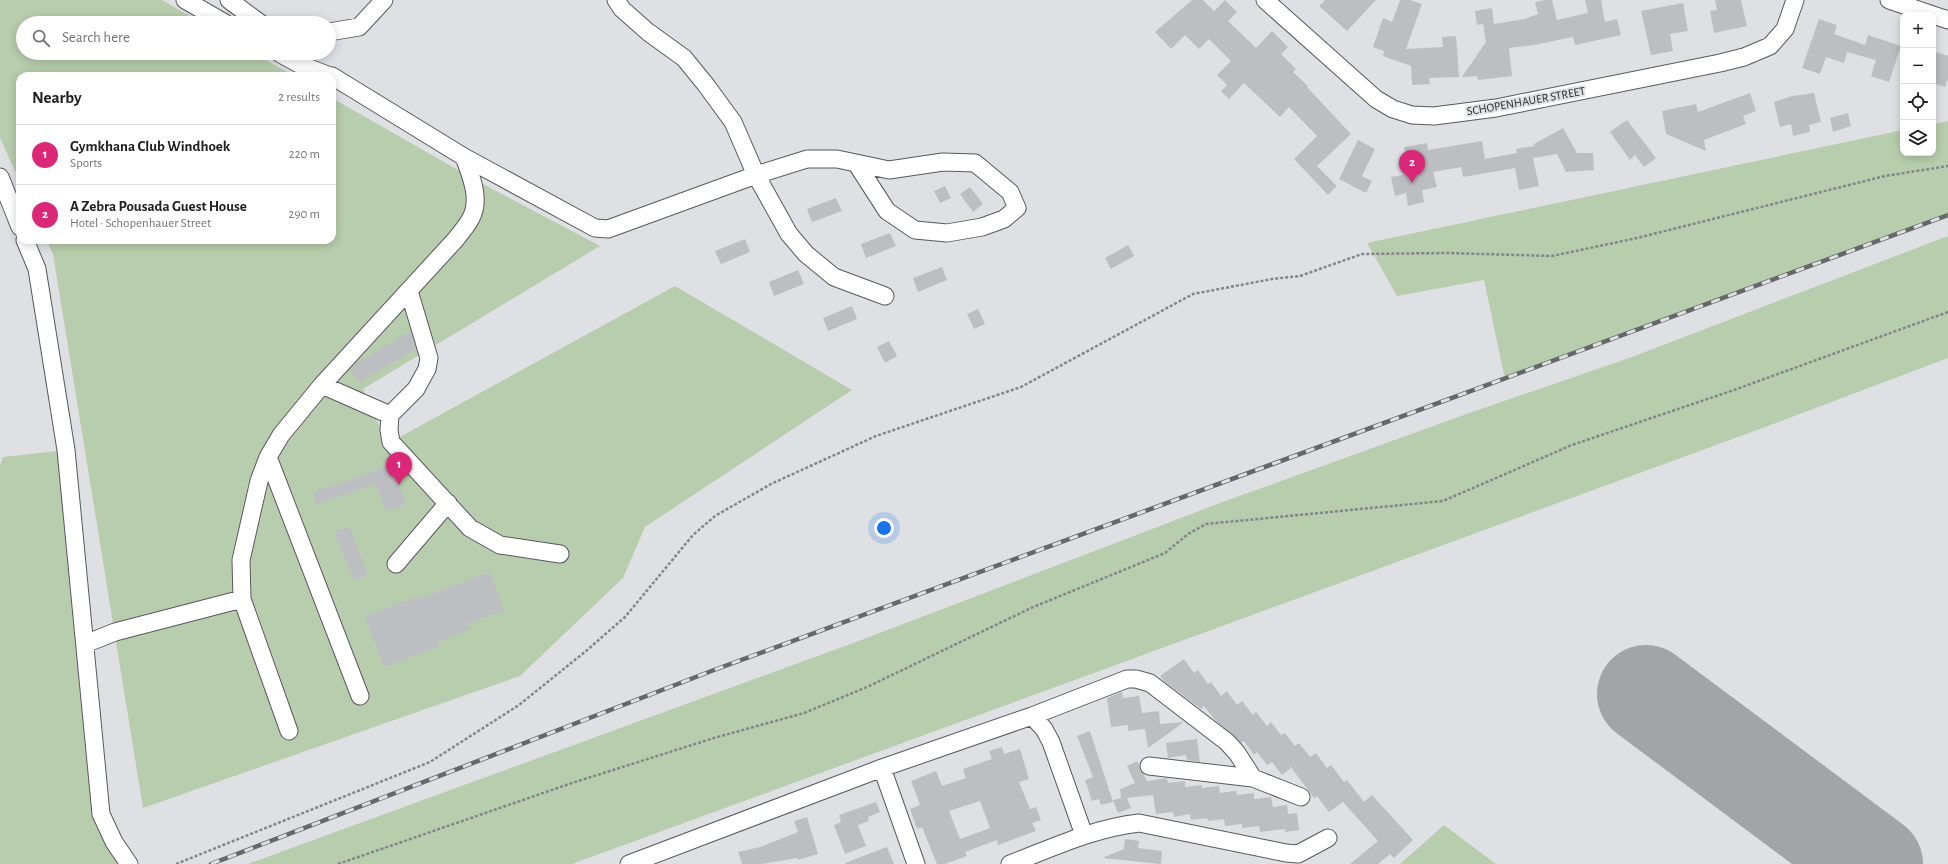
<!DOCTYPE html>
<html lang="en">
<head>
<meta charset="utf-8">
<style>
	:root { --surface:#fff; --page:#f2f2f2; --text:#202124; --muted:#757577; --line:#e0e0e0; --accent:#db2777 }
	body { margin:0; font-family:"Alegreya Sans",sans-serif; background:var(--page); color:var(--text) }
	.controls { position:absolute; right:12px; top:12px; display:grid; overflow:hidden; border-radius:8px; box-shadow:0 2px 10px #0003 }
	.controls button { width:36px; height:36px; display:grid; place-items:center; padding:0; border:0; border-bottom:1px solid var(--line); background:var(--surface); color:var(--text); font:20px sans-serif }
	.you { position:absolute; left:884px; top:528px; width:14px; height:14px; margin:-10px; border:3px solid #fff; border-radius:50%; background:#1a73e8; box-shadow:0 0 0 6px #1a73e833 }
	.badge { display:grid; place-items:center; width:26px; height:26px; border-radius:50%; background:var(--accent); color:#fff; font-size:13px; font-weight:700 }
	.pin { position:absolute; translate:-50% -33px; filter:drop-shadow(0 1px 2px #0008) }
	.pin::after { content:''; position:absolute; top:21px; width:14px; height:12px; background:inherit; clip-path:polygon(0 0,100% 0,50% 100%) }
	.list { margin:0; padding:0; list-style:none }
	h2 { display:flex; justify-content:space-between; align-items:center; height:52px; margin:0; padding:0 16px; font-size:17px }
	h2 small { font-size:13px; font-weight:400; color:var(--muted) }
	.list li { display:grid; grid-template-columns:26px 1fr auto; gap:12px; align-items:center; box-sizing:border-box; height:60px; padding:0 16px; border-top:1px solid var(--line) }
	.list b { display:block; font-size:15px; white-space:nowrap }
	.list p { margin:0; font-size:13px; white-space:nowrap; color:var(--muted) }
	.list em { font-size:13px; font-style:normal; color:var(--muted) }
	.icon { flex:none; width:22px; height:22px; fill:none; stroke:currentColor; stroke-width:2; stroke-linecap:round; stroke-linejoin:round }
	.map { position:relative; flex:none; width:1948px; height:864px; overflow:hidden }
	.search { position:absolute; background:var(--surface); box-shadow:0 2px 10px #0003; left:16px; top:16px; width:320px; height:44px; display:flex; align-items:center; gap:10px; box-sizing:border-box; padding:0 14px; border-radius:22px; color:var(--muted); font-size:15px }
	.panel { position:absolute; background:var(--surface); box-shadow:0 2px 10px #0003; left:16px; top:72px; width:320px; height:172px; border-radius:12px }
	.map>svg:first-child { display:block }
	.green { fill:#b8cdad }
	.lines { fill:none; stroke-linecap:round; stroke-linejoin:round }
	.runway { stroke:#a2a4a6; stroke-width:98 }
	.building { fill:#bdbec2; fill-rule:evenodd }
	.minor-casing { stroke:#57595c; stroke-width:19 }
	.path { stroke:#848587; stroke-width:2.5; stroke-dasharray:3 2; stroke-linecap:butt }
	.minor { stroke:#fff; stroke-width:17 }
	.rail-casing { stroke:#666769; stroke-width:4.5 }
	.rail { stroke:#dfe0e4; stroke-width:3; stroke-dasharray:9; stroke-linecap:butt }
	.labels { text-anchor:middle; dominant-baseline:central; stroke-width:4; stroke-linejoin:round; paint-order:stroke }
	.street-label { font-size:12px; fill:#28292a; stroke:#dfe0e4 }
</style>
</head>
<body>
<div class="map">
<svg width="1948" height="864" viewBox="0 0 1948 864">
	<rect width="100%" height="100%" fill="#dfe0e4"/>
	<path class="green" d="M0 0H162L202 23H23V53H254L294 76H20V182L0 138Z
		M332 98 472 178 600 246 363 389 387 444 675 286 852 390 645 527 623 578 520 676 143 808 53 254 46 240H332Z
		M1948 121V216L1505 379 1484 280 1397 296 1367 243 1903 130V153H1933V124Z
		M1948 236V358L1768 426 572 864H248L856 642 1220 503 1472 412 1632 357Z
		M66 450 101 814 129 864H0V465L3 457Z
		M1444 825 1496 864H1400Z"/>
	<g class="lines">
		<path class="runway" d="M1646 694 1874 864"/>
	</g>
	<path class="building" d="M1192 0H1203L1214 11 1225 0 1237 12 1228 21 1256 48 1272 31 1288 47 1281 54 1296 69 1293 72 1308 86 1307 87 1351 134 1317 166 1337 186 1328 195 1294 159 1317 136 1289 107 1280 117 1244 83 1229 99 1221 91 1227 85 1217 75 1231 61 1209 39 1199 49 1185 35 1171 49 1155 32Z
		M1325 0H1376L1347 31 1319 6Z
		M1400 0H1410L1422 4 1406 49 1443 47 1442 37 1456 36 1459 77 1429 78 1430 84 1412 85 1411 66 1383 56 1384 51 1373 47 1383 18 1392 22Z
		M1545 0H1552L1557 20 1588 13 1585 0H1601L1605 22 1617 19 1621 35 1575 45 1573 37 1534 45 1509 48 1512 76 1478 80 1477 76 1462 77 1486 42 1483 24 1477 25 1475 11 1492 8 1494 24 1525 19 1538 14 1535 2Z
		M1715 0H1741L1747 26 1714 33 1710 11 1717 10Z
		M1683 3 1688 31 1670 34 1673 51 1651 55 1641 11Z
		M1819 19 1837 25 1834 34 1865 45 1868 35 1901 46 1889 82 1871 76 1876 60 1847 52 1844 63 1826 57 1820 74 1802 68Z
		M1933 51 1948 56V78L1945 87 1933 83Z
		M1750 93 1756 111 1743 116 1746 124 1704 140 1706 151 1666 134 1662 111 1696 104 1698 112Z
		M1814 93 1821 122 1809 125 1810 132 1793 136 1791 124 1780 127 1774 102 1792 96Z
		M1848 113 1851 126 1833 132 1830 118Z
		M1627 120 1656 158 1644 167 1635 155 1630 160 1610 132Z
		M1563 128 1577 153H1593L1594 170 1566 172 1557 154 1533 158 1539 186 1519 190 1515 168 1463 177 1461 167 1433 172 1437 187 1422 190 1424 202 1408 206 1406 193 1395 196 1391 177 1409 174 1404 147 1427 143 1428 150 1482 141 1485 159 1517 153 1516 149 1534 146V144Z
		M1358 140 1375 149 1362 176 1372 181 1366 193 1339 179Z
		M945 186 951 198 940 203 934 191Z
		M970 187 983 204 973 212 960 194Z
		M836 198 842 211 812 222 807 209Z
		M890 233 896 246 866 258 861 244Z
		M745 239 750 252 721 264 715 251Z
		M1128 245 1134 256 1111 269 1105 258Z
		M942 267 947 280 918 292 913 278Z
		M798 270 804 284 774 296 769 282Z
		M852 306 857 319 828 331 823 318Z
		M978 309 985 324 974 329 967 314Z
		M411 331 416 349 358 383 350 369 356 363Z
		M889 341 897 356 885 363 877 347Z
		M391 465 406 504 386 511 376 484 315 505 314 492Z
		M349 526 368 575 354 580 334 532Z
		M490 572 504 610 468 624 471 629 437 642 439 647 384 667 365 616 419 596 420 598Z
		M1184 659 1194 673 1198 670 1208 684 1211 682 1221 696 1227 691 1237 705 1242 701 1253 715 1256 712 1267 726 1271 722 1281 735 1285 733 1295 746 1299 743 1310 757 1316 753 1327 768 1331 765 1344 782 1347 780 1364 802 1372 795 1413 840 1394 858 1390 854 1378 864H1350L1378 841 1343 802 1329 812 1317 796 1314 798 1290 766V769L1282 775 1272 762 1267 765 1257 752 1254 755 1244 741 1241 743 1215 720 1204 706 1201 709 1165 682 1160 676Z
		M1122 692 1123 698 1139 696 1142 713 1159 711 1160 724 1184 722 1148 748 1145 729 1128 731V725L1111 727 1107 698Z
		M1090 731 1113 802 1101 805 1099 799 1092 801 1085 780 1093 777 1077 736Z
		M1197 739 1200 762 1187 760 1186 755 1168 758 1166 743Z
		M1002 747 1004 754 1020 749 1029 779 1019 782 1030 809 1036 807 1041 820 1032 823 1036 831 998 845 997 840 965 852 967 856 945 864H937L922 827 917 829 910 809 920 805 911 781 936 771 942 786 966 778 963 769 992 759 989 751ZM980 801 990 828 960 839 949 811Z
		M1137 761 1147 781 1167 778 1168 783 1185 781V787L1202 785V788L1219 786 1220 793 1236 791 1237 795 1254 793V799L1271 797 1273 807 1287 805 1288 814 1297 813 1299 830 1285 832V829L1260 832 1259 826 1242 828V824L1225 826 1224 819 1208 821 1207 818 1191 820 1190 814 1174 817 1173 812 1156 814 1153 795 1127 798 1131 808 1118 813 1113 800 1121 798 1120 789 1135 783 1127 766Z
		M876 802 880 812 868 817 869 821 858 825 866 846 845 854 834 825 841 822 839 815Z
		M807 817 818 854 798 860 797 858 762 864H742L738 852 760 847 798 832 794 821Z
		M1125 839 1139 841 1138 848 1162 851 1161 864 1102 858 1124 849Z
		M887 847 894 864H845V863Z"/>
	<g class="lines">
		<defs>
			<path id="minor" d="M185 0 225 23
				M229 0 260 23
				M616 0 622 9 648 32 684 58 706 85 733 122 756 175 789 234 806 254 834 277 885 296
				M1265 0 1376 99 1393 109 1412 115 1434 116 1496 108 1720 63 1744 57 1770 46 1785 29 1795 0
				M1889 0 1933 15
				M1933 15 1948 20
				M329 32 359 27 384 0
				M279 53 299 64 330 76
				M332 76 464 157 595 228 608 229 756 175 807 159H837L889 170 943 162 975 163 1010 192 1017 208 1004 219 982 227 947 233 915 230 887 211 856 163
				M0 177 20 227
				M25 240 37 269 66 450 101 814 114 842 129 864
				M409 291 429 358 427 369 416 389 390 415 389 430 391 442 470 528 500 545 560 554
				M322 385 390 415
				M268 457 360 696
				M396 564 448 503
				M85 644 115 632 242 599
				M1032 716 1044 729 1051 742 1084 835
				M289 731 242 599 241 560 259 481 268 457 281 435 322 385 456 239C461 232 467 226 471 218 481 199 471 176 464 157
				M1149 766 1253 778
				M882 768 916 864
				M629 864 882 768 1032 716 1127 679H1136L1150 683 1227 742 1237 753 1253 778 1301 797
				M1010 864C1052 848 1094 828 1139 823L1286 853 1298 854 1328 838"/>
		</defs>
		<use href="#minor" class="minor-casing"/>
		<path class="path" d="M176 864 430 762 519 705 586 651 625 617 693 535 715 516 771 484 876 436 1021 387 1193 294 1272 279 1300 276 1362 254 1447 253 1552 256 1637 238 1885 176 1948 166
			M338 864 572 783 714 738 804 713 867 687 1031 608 1165 553 1188 534 1206 524 1443 501 1572 445 1734 390 1948 312"/>
		<use href="#minor" class="minor"/>
		<defs>
			<path id="rail" d="M211 864 714 670 1948 215"/>
		</defs>
		<use href="#rail" class="rail-casing"/>
		<use href="#rail" class="rail"/>
	</g>
	<g class="labels">
		<g class="street-label">
			<text transform="translate(1526 101) rotate(-10)">SCHOPENHAUER STREET</text>
		</g>
	</g>
</svg>
<div class="controls">
<button>+</button>
<button>−</button>
<button><svg class="icon" aria-label="locate" viewBox="0 0 24 24"><circle cx="12" cy="12" r="6"/><path d="M12 2v4M12 18v4M2 12h4M18 12h4"/></svg></button>
<button><svg class="icon" aria-label="layers" viewBox="0 0 24 24"><path d="M12 4l9 5-9 5-9-5zM3 14l9 5 9-5"/></svg></button>
</div>
<div class="you"></div>
<div class="pin badge" style="left:399px;top:485px">1</div>
<div class="pin badge" style="left:1412px;top:183px">2</div>
<div class="search"><svg class="icon" aria-label="search" viewBox="0 0 24 24"><circle cx="10" cy="10" r="6"/><path d="M15 15l6 6"/></svg>Search here</div>
<section class="panel">
<h2>Nearby<small>2 results</small></h2>
<ul class="list">
<li><span class="badge">1</span><div><b>Gymkhana Club Windhoek</b><p>Sports</p></div><em>220 m</em></li>
<li><span class="badge">2</span><div><b>A Zebra Pousada Guest House</b><p>Hotel · Schopenhauer Street</p></div><em>290 m</em></li>
</ul>
</section>
</div>
</body>
</html>
